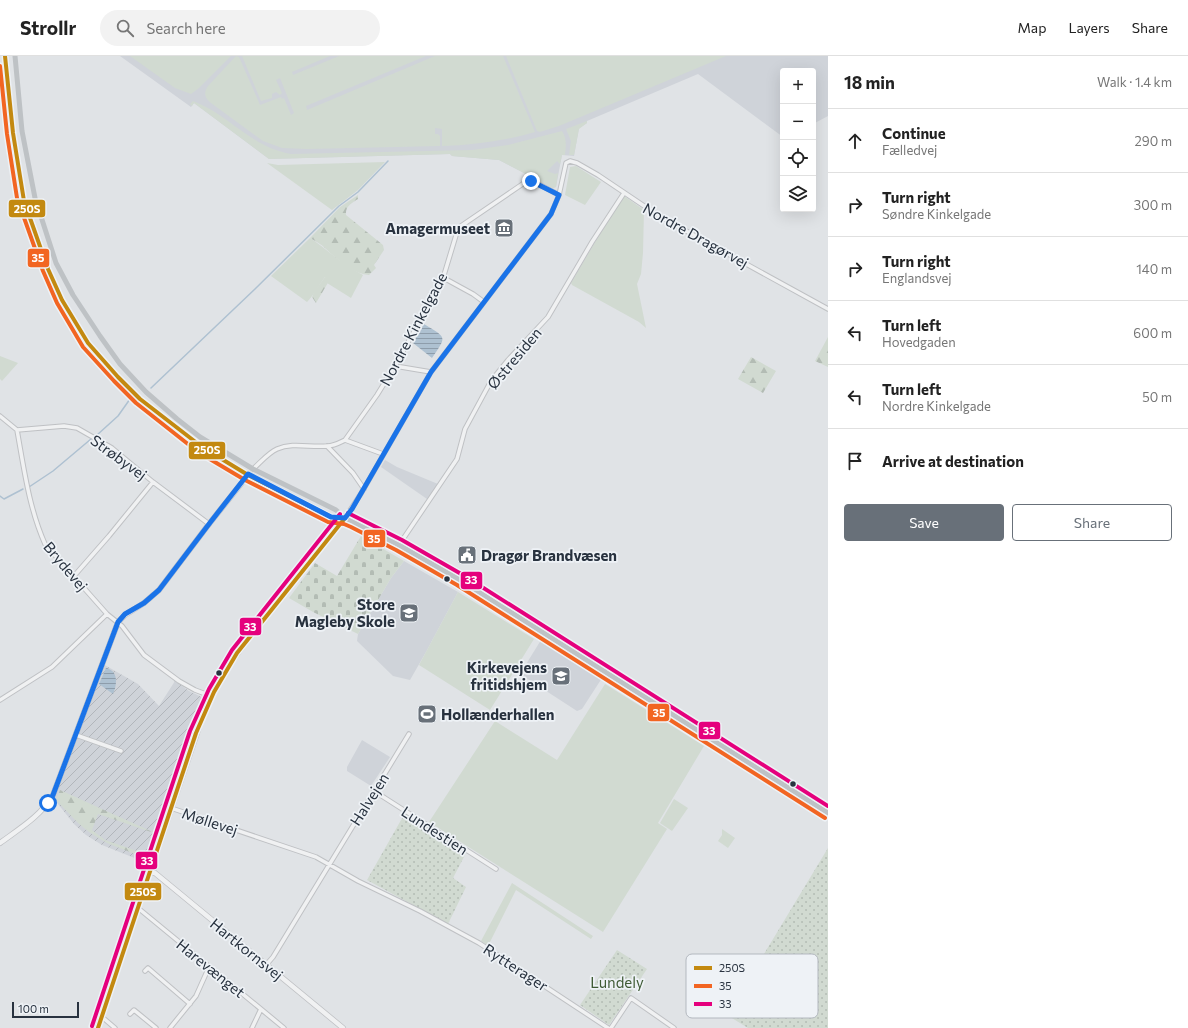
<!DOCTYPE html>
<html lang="en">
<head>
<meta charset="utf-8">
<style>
	:root { --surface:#fff; --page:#f2f2f2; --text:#222; --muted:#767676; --line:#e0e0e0; --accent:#687079 }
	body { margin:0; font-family:Commissioner,sans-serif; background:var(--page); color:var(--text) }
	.controls { position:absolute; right:12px; top:12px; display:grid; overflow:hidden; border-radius:4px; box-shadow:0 4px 16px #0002 }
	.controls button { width:36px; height:36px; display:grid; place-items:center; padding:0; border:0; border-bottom:1px solid var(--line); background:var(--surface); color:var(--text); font:20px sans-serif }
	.scale { position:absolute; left:12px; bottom:10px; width:67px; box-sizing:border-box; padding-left:4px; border:2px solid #28323f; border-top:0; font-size:11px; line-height:14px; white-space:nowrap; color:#28323f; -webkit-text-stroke:3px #eef2f6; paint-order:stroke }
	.stop { position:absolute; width:12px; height:12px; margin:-9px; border:3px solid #1a73e8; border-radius:50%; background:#fff }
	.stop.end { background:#1a73e8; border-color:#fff; box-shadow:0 1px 4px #0008 }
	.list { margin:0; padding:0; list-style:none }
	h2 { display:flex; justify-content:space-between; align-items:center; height:52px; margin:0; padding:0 16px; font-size:17px }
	h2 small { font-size:13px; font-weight:400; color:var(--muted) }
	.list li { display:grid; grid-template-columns:26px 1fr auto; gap:12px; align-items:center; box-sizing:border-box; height:64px; padding:0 16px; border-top:1px solid var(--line) }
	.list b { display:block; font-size:15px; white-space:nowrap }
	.list p { margin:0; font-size:13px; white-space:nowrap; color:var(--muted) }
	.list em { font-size:13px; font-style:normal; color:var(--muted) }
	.actions { display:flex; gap:8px; padding:12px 16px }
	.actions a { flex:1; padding:9px 0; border:1px solid var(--accent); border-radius:4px; text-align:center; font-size:14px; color:var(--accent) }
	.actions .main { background:var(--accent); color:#fff }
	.icon { flex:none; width:22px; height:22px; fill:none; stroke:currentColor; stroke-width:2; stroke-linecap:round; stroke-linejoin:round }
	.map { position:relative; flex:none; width:828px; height:972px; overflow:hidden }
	header { display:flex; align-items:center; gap:24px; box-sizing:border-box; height:56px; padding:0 20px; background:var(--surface); border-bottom:1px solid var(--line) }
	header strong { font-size:19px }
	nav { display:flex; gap:22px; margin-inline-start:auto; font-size:14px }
	.search { width:280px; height:36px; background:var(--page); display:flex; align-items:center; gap:10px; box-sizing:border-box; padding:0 14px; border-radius:22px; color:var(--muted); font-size:15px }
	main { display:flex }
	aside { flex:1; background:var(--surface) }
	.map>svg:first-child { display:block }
	.built { fill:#cfd3d9 }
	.industrial { fill:url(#industrial-furrows) }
	.grass { fill:#d1dad1 }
	.forest { fill:url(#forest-firs) }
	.cemetery { fill:url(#cemetery-stones) }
	.garden { fill:url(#garden-dots) }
	.water { fill:url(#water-rules) }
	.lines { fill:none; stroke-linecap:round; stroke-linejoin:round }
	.stream { stroke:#aec1d1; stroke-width:1.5 }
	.minor-casing { stroke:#bfc1c4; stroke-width:5.5 }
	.tertiary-casing { stroke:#bfc1c4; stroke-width:6 }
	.minor { stroke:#f0f1f2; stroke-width:3.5 }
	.tertiary { stroke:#f0f1f2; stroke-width:4.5 }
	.secondary { stroke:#bec2c5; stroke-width:5 }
	.bus-1-casing { stroke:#eef2f6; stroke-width:7 }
	.bus-2-casing { stroke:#eef2f6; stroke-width:7 }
	.bus-3-casing { stroke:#eef2f6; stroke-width:7 }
	.bus-1 { stroke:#c38910; stroke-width:4 }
	.bus-2 { stroke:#f26522; stroke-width:4 }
	.bus-3 { stroke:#e5007d; stroke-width:4 }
	.route { stroke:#1a73e8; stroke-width:5 }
	.bus-dot { fill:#28323f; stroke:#eef2f6; stroke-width:1.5 }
	.labels { text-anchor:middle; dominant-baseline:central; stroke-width:3.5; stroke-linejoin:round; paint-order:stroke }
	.poi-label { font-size:15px; font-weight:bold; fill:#28323f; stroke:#eef2f6; text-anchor:end }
	.street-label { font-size:15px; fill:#28323f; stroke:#eef2f6 }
	.park-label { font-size:15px; fill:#3f5b35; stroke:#eef2f6 }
	.key { fill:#eef2f6; stroke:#b3b8bf; stroke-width:1 }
	.key-label { font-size:11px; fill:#28323f }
	.line-badge { stroke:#eef2f6; stroke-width:1.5 }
	.badge-label { font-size:11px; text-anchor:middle; font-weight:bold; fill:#fff }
</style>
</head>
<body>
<header>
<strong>Strollr</strong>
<div class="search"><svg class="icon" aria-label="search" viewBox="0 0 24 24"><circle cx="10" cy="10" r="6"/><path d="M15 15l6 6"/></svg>Search here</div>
<nav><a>Map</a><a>Layers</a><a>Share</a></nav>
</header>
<main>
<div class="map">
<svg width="828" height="972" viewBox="0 0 828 972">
	<defs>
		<pattern id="industrial-furrows" width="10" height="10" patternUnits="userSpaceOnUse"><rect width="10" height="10" fill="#cfd3d9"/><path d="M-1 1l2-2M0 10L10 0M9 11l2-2" fill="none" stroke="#b2b6bb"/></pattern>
		<pattern id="forest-firs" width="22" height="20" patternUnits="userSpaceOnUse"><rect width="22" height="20" fill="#d1dad1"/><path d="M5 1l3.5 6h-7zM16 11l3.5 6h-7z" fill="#b3bcb4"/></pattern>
		<pattern id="cemetery-stones" width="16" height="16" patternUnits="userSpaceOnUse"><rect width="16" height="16" fill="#d1dad1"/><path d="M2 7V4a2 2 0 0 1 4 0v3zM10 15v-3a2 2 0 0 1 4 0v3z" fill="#b3bcb4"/></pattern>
		<pattern id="garden-dots" width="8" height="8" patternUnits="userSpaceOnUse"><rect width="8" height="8" fill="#d1dad1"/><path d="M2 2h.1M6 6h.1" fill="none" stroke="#b3bcb4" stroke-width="1.8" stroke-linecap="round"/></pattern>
		<pattern id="water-rules" width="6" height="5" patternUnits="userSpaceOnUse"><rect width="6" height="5" fill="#aec1d1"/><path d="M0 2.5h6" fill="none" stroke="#8e9dab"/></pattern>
	</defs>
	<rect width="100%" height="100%" fill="#e0e3e6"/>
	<path class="built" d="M120 0H828V60L813 68V15H783V81L698 18 587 65V67L579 72 574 100 562 99 556 131 553 132 499 104 452 100 450 98 269 103 194 47 191 51Z
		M385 404 397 411 438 428 427 443 381 411Z
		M404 505 458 536 426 596 410 624 393 620 357 585 358 578 391 522Z
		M541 584 602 622 582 653 577 655 520 618Z
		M362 684 390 701 371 730 347 715V711Z"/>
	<path class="industrial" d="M103 608 138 628 159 650 175 625 189 635 206 643 147 807 102 789 86 779 74 768 54 743Z"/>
	<path class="grass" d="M130 0H231L199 32 191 38 175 32Z
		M236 0 239 1 260 49 281 41 282 43 284 42 291 59 294 57 280 22 276 24 282 37 280 39 276 36 272 38V42L261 45 242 0H330L292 16 293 19 339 0H426L306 50 307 54 435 0H503L535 76C504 85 474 89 442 90V73L435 72V78H438L440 80V90L307 93 282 92 263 85 211 47C205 42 203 37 208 30Z
		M506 0H726L559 70 540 76 537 75Z
		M193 45C230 59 250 91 291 98L472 94 508 89 562 75C567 83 566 89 565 99H562L560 108 557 105 547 115 555 118 558 117 556 131 553 132 499 104 452 100 450 98 269 103 194 47 192 50 190 48Z
		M587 65V67L579 73 574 99H569L571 85 566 73Z
		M385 106 358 134 332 154 267 107 278 109Z
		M576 110 601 126 585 149 565 139 570 111Z
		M624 140 644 154 643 197 641 218 637 228 646 272 639 266 572 229 571 227 598 181Z
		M310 182C328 194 343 209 363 219L351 242 327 227 325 221C319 229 314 239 307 246L271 220Z
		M0 300 18 307 2 325 0 323Z
		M458 536 534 583 490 654 419 609Z
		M605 628 704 690 658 767 667 773 603 876 429 766 495 665 557 704Z
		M674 743 688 752 672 775 660 767Z
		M722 773 735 782 728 792 718 785 722 779Z
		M512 827 593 880 591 883 516 834 488 890 481 885Z"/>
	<path class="forest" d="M358 139V143C352 147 345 150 346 159L383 189 384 194 374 209 376 212 369 219C353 218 337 203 326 193 321 188 315 185 310 182L340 151Z
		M325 221 329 225 316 247 312 241 314 236Z
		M828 281V311L815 305Z
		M751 301 776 315 763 337 738 323Z
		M60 734 157 778 98 758 92 774 105 784 146 798 152 783 155 786 150 804 107 787 89 776 78 767 56 744Z"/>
	<path class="cemetery" d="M361 480 404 505 391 522 358 578 313 556 289 542 315 507 337 520Z"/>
	<path class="garden" d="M405 757 466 797 453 822 466 831 448 868 367 824Z
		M828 792V972H748L727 959Z
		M617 894 647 913 609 969 580 949Z"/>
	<path class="water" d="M424 268C447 282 447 280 432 302L413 287Z
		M106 612C119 615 117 629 113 638L99 628Z"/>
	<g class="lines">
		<path class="stream" d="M151 332 255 233 339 150 358 136 388 105
			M97 379 118 360 130 343
			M29 431 53 415 91 383
			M0 440 4 443 23 433"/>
		<defs>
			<path id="minor" d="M442 221 473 238 484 246
				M395 310 431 316
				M0 360 17 374
				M17 374C24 413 29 452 45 488L107 558 122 570 144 599 179 625 195 634 211 640
				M17 374 64 370 77 372 112 392 153 426 209 468
				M345 384 383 398
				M327 390 353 417 364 433
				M253 413C261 406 268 397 277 393 293 386 311 392 327 390 334 390 339 387 345 384L377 339 395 310 437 233 444 219 457 176 461 170 527 125 535 126 559 139
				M345 462 362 436 431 316 551 158 559 139 566 107 570 105 577 107 598 119 659 160 828 253
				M399 489 457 403 465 373 491 325 508 304 548 261 592 186 624 137
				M74 520 109 480 153 426
				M0 644 52 611 107 558
				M76 679 121 695
				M374 735 496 813
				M171 752 316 801 358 825 420 855 479 887 608 972
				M138 852 284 972
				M266 909 273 901 409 678
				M145 915 148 912 190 948
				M130 958 134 954 156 972
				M102 961 115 972
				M98 972 150 816
				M170 972 196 940 209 911
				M252 972 261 953
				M611 972 631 942 674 972"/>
			<path id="tertiary" d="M0 787C19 773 41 760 53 739L118 566 125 559 144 547 159 534 209 468 248 419
				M343 972 155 817 150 816 200 668 211 640 222 619 253 576 345 462"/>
		</defs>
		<use href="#minor" class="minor-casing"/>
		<use href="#tertiary" class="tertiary-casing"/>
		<use href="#minor" class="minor"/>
		<use href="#tertiary" class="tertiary"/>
		<path class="secondary" d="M5 0 13 77 24 145 48 213 62 244 88 287 118 321 140 343 202 391 248 419 317 454 331 461 345 462
			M15 0 22 75 35 142 56 207 73 239 100 280 120 308 146 336 177 363 200 381 253 413 336 454 345 462 399 489 460 524 828 757"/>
		<defs>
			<path id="bus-1" d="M5 0 13 77 24 145 48 213 62 244 88 287 118 321 140 343 202 391 248 419 331 461 345 462
				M98 972 196 677 214 636 237 597 345 462"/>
			<path id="bus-2" d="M0 10 7 78 17 142 43 215 57 247 83 291 114 325 136 347 198 396 245 424 328 466 344 468 351 471 396 494 457 529 825 762"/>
			<path id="bus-3" d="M348 457 402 484 463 519 828 750
				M92 970 190 675 209 633 232 594 340 458"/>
		</defs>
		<use href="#bus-1" class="bus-1-casing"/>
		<use href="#bus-2" class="bus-2-casing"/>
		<use href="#bus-3" class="bus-3-casing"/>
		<use href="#bus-1" class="bus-1"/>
		<use href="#bus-2" class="bus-2"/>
		<use href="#bus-3" class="bus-3"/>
	</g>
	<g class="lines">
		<path class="route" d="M48 747 53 739 118 566 125 558 144 547 159 534 209 468 248 418 331 461 345 462 352 453 431 316 551 158 559 139 531 125"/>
	</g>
	<defs>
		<symbol id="museum-square" viewBox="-11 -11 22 22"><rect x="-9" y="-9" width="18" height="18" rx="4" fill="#687079" stroke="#eef2f6"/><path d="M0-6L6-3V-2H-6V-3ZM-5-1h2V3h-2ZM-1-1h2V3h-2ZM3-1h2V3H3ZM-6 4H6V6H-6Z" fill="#fff"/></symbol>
		<symbol id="civic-square" viewBox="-11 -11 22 22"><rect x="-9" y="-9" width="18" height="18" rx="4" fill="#687079" stroke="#eef2f6"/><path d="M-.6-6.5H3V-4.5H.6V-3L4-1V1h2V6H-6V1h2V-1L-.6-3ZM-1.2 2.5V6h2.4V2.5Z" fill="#fff"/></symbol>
		<symbol id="school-square" viewBox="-11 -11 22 22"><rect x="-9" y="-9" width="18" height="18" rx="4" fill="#687079" stroke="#eef2f6"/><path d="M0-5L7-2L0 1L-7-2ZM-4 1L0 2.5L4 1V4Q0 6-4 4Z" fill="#fff"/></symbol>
		<symbol id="stadium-square" viewBox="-11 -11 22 22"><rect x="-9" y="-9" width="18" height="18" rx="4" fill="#687079" stroke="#eef2f6"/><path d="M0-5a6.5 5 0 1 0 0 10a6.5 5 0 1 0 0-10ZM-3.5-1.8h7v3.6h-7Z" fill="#fff"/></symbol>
	</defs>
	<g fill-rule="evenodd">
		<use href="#museum-square" x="493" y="161" width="22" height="22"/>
		<use href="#civic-square" x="456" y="488" width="22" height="22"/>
		<use href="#school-square" x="398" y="546" width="22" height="22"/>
		<use href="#school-square" x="550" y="609" width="22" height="22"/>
		<use href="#stadium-square" x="416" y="647" width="22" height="22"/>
	</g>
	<g class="bus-dot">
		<circle cx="447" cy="523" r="3.5"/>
		<circle cx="219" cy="617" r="3.5"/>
		<circle cx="793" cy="728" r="3.5"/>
	</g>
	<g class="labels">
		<g class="poi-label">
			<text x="490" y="172">Amagermuseet</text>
			<text x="481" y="499" text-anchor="start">Dragør Brandvæsen</text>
			<text x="395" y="548">Store<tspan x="395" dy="17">Magleby Skole</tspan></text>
			<text x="547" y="611">Kirkevejens<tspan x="547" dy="17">fritidshjem</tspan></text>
			<text x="441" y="658" text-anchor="start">Hollænderhallen</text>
		</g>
		<g class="street-label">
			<text transform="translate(696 179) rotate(29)">Nordre Dragørvej</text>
			<text transform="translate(413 273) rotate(-62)">Nordre Kinkelgade</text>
			<text transform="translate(514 302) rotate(-50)">Østresiden</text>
			<text transform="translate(119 401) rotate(36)">Strøbyvej</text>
			<text transform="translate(66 510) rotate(50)">Brydevej</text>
			<text transform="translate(369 743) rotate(-58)">Halvejen</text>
			<text transform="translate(210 765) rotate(18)">Møllevej</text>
			<text transform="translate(435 774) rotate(33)">Lundestien</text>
			<text transform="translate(247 893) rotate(39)">Hartkornsvej</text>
			<text transform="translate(516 911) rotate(33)">Rytterager</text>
			<text transform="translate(211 912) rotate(39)">Harevænget</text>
		</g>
		<g class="park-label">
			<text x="617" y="926">Lundely</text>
		</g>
	</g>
	<rect x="686" y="898" width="132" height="64" rx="6" class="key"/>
	<rect x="694" y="910" width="18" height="4" fill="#c38910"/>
	<rect x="694" y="928" width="18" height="4" fill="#f26522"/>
	<rect x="694" y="946" width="18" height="4" fill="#e5007d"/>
	<g class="key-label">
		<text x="719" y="916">250S</text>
		<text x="719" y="934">35</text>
		<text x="719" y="952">33</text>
	</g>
	<g class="line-badge">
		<rect x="8" y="143" width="38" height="19" rx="4" fill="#c38910"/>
		<rect x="27" y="192" width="23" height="20" rx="4" fill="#f26522"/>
		<rect x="188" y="385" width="38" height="19" rx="4" fill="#c38910"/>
		<rect x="363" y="473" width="23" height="19" rx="4" fill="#f26522"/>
		<rect x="460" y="515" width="23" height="19" rx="4" fill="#e5007d"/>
		<rect x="239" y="561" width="23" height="19" rx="4" fill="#e5007d"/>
		<rect x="647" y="647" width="23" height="19" rx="4" fill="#f26522"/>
		<rect x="698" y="665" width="23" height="19" rx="4" fill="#e5007d"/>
		<rect x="135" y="795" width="23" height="19" rx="4" fill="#e5007d"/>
		<rect x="124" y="826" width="38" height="19" rx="4" fill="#c38910"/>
	</g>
	<g class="badge-label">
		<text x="27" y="157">250S</text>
		<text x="38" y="206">35</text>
		<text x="207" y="398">250S</text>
		<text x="374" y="487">35</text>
		<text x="471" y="528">33</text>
		<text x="250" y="575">33</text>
		<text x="659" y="661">35</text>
		<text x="709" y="679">33</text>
		<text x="147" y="809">33</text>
		<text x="143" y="840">250S</text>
	</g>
</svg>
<div class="controls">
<button>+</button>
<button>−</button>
<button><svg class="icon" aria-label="locate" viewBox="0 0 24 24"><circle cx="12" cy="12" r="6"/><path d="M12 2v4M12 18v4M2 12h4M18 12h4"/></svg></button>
<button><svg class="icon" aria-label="layers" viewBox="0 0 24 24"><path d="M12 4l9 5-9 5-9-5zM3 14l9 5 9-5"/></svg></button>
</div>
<div class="scale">100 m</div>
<div class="stop" style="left:48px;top:747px"></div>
<div class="stop end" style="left:531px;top:125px"></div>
</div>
<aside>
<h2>18 min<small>Walk · 1.4 km</small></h2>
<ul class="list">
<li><svg class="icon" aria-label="ahead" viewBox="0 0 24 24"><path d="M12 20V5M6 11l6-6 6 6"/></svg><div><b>Continue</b><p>Fælledvej</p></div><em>290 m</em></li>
<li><svg class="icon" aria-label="right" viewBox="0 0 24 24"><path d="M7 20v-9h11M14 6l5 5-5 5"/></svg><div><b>Turn right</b><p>Søndre Kinkelgade</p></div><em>300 m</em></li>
<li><svg class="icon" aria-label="right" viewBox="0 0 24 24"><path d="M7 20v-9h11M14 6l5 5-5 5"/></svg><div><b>Turn right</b><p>Englandsvej</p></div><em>140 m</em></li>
<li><svg class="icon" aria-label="left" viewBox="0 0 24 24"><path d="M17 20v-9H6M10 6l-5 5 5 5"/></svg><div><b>Turn left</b><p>Hovedgaden</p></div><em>600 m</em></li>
<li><svg class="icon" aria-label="left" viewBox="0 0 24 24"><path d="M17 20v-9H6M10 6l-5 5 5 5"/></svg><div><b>Turn left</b><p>Nordre Kinkelgade</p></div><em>50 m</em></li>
<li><svg class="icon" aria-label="arrive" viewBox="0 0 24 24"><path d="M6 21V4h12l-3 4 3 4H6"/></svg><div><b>Arrive at destination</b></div></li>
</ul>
<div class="actions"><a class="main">Save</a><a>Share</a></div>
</aside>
</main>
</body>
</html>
